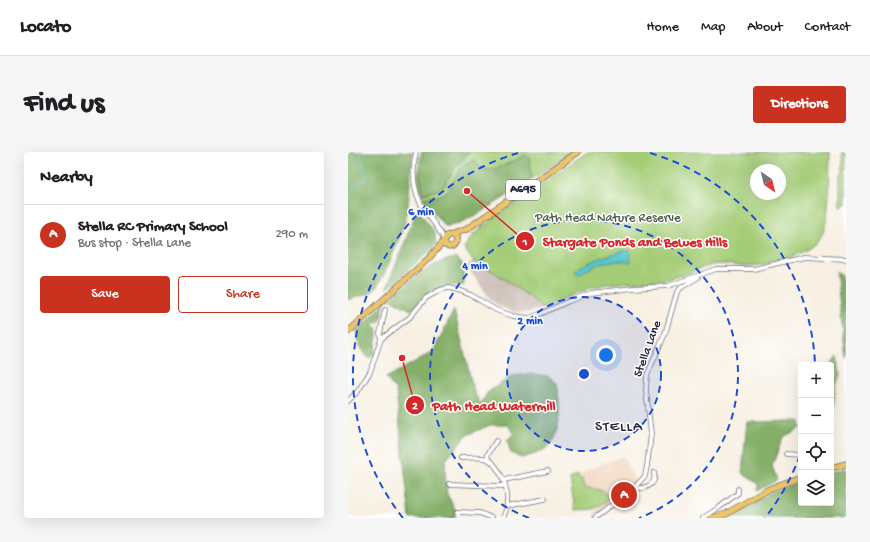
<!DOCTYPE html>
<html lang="en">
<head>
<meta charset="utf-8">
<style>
	:root { --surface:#fff; --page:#f6f6f6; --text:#202124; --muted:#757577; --line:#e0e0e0; --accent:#c8321e }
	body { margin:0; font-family:"Gochi Hand",sans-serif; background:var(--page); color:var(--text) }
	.controls { position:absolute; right:12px; bottom:12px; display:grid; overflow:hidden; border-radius:4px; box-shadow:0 4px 16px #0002 }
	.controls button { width:36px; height:36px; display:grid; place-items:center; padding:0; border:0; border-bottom:1px solid var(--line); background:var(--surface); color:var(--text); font:20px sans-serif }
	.compass { position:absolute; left:402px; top:12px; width:36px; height:36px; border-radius:50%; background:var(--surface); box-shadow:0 4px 16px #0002; rotate:145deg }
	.you { position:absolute; left:258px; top:203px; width:14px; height:14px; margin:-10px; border:3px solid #fff; border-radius:50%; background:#1a73e8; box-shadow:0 0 0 6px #1a73e833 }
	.badge { display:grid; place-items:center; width:26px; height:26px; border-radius:50%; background:var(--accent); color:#fff; font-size:13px; font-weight:700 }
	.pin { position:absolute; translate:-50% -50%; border:2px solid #fff; box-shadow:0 1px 4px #0006 }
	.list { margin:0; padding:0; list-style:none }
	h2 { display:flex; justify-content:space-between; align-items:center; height:52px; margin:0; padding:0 16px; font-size:17px }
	h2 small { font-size:13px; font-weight:400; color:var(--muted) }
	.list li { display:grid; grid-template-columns:26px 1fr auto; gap:12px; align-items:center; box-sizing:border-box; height:60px; padding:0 16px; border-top:1px solid var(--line) }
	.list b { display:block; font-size:15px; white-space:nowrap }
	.list p { margin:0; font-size:13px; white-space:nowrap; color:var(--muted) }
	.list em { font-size:13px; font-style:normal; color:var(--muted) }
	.actions { display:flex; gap:8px; padding:12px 16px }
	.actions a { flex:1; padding:9px 0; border:1px solid var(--accent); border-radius:4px; text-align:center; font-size:14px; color:var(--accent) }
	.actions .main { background:var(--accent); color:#fff }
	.icon { flex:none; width:22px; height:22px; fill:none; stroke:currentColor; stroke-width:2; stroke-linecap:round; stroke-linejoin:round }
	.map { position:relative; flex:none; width:498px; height:366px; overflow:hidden; border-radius:4px }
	header { display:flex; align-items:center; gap:24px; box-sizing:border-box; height:56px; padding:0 20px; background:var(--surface); border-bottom:1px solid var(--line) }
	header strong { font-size:19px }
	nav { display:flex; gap:22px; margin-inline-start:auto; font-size:14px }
	.intro { display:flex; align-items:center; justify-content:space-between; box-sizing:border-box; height:96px; padding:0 24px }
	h1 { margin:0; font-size:28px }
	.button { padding:10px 18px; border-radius:4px; background:var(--accent); color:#fff; font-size:14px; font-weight:700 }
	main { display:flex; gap:24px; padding:0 24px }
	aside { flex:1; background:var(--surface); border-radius:4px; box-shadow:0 4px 16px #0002 }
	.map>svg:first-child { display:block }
	.built { fill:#f2d5be }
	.industrial { fill:#cfc1ba }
	.green { fill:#a5cd78; stroke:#64785a; fill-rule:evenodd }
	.forest { fill:#84b068; stroke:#536952 }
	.water { fill:#5cc9cf; stroke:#3f7685 }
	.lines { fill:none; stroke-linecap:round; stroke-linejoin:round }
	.stream { stroke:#5cc9cf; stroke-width:1 }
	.minor-casing { stroke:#6d6a75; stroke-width:5.5 }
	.major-casing { stroke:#6d6a75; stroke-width:7 }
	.minor { stroke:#fff; stroke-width:4 }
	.major { stroke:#edc569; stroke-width:5.5 }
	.ring { fill:none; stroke:#1d4ed8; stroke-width:2; stroke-dasharray:7 5 }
	.labels { text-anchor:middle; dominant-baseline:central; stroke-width:3; stroke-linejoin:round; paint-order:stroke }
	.shield { fill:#fff; stroke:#646476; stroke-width:1 }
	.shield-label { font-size:12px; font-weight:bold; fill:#22223b }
	.park-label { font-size:13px; fill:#505e50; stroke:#fff }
	.street-label { font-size:13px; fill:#22223b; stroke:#fff }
	.quarter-label { font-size:15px; letter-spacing:1px; fill:#22223b; stroke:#fff }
	.centre { fill:#1d4ed8; stroke:#fff; stroke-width:2 }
	.ring-label { font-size:12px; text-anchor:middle; font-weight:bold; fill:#1d4ed8; stroke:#fff; stroke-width:3; stroke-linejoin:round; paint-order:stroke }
	.leader { fill:none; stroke:#d62828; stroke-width:1.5 }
	.callout-dot { fill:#d62828; stroke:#fff; stroke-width:1.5 }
	.mark-label { font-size:12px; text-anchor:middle; font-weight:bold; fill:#fff }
	.callout-label { font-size:14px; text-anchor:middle; font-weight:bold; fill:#d62828; stroke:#fff; stroke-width:3; stroke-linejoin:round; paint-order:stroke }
</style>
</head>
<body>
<header>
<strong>Locato</strong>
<nav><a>Home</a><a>Map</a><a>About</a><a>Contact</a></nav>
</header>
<div class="intro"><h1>Find us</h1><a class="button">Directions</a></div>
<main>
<aside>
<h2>Nearby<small></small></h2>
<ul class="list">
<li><span class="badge">A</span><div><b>Stella RC Primary School</b><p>Bus stop · Stella Lane</p></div><em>290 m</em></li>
</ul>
<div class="actions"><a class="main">Save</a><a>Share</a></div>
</aside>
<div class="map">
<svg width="498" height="366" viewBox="0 0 498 366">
	<rect width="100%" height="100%" fill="#fff"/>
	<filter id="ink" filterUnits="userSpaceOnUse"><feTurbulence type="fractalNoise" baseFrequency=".025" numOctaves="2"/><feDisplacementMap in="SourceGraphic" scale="8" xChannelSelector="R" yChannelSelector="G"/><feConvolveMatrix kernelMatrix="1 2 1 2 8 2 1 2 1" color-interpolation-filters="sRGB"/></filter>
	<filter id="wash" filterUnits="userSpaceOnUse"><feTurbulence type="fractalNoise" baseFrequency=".012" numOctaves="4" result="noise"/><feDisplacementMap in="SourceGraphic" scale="16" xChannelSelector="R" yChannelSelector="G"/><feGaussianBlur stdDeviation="0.9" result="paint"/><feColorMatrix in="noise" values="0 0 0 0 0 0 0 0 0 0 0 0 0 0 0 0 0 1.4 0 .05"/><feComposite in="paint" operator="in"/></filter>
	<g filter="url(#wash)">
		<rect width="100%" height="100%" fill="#f7f0e2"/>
		<path class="built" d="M275 304 287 328H292L275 343 246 366 245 364 249 357 227 358 222 327 244 316Z"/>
		<path class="industrial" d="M125 109 146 120 182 145 194 157 177 161 166 160 149 153 144 149 118 114Z"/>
		<path class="green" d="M73 0H223C184 27 145 57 100 75H98C75 52 64 34 73 0Z
			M239 0H482C481 21 483 71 472 86 459 104 418 114 397 114 385 114 375 111 364 113 347 117 331 126 314 128 294 131 273 129 253 133 233 138 213 148 194 157L182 145 146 120 125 109 116 96 125 83 138 72ZM408 18H432V42H408Z
			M494 0H498V52L492 54V23L495 18Z
			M230 323V327H234L236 336C245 336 255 337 262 344L268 341C263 349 253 351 246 357L227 358 222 327Z"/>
		<path class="forest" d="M0 0H65C62 20 62 41 59 61 57 74 35 131 25 139 20 143 7 145 0 148Z
			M75 0H121L115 8 107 15 94 37 75 42 72 25Z
			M177 3 181 5 184 25C166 38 120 73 99 74L79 52 76 46C84 44 91 45 98 40 107 33 109 10 127 8L134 17C144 21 168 8 177 3Z
			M71 59 87 81 88 92 84 97 38 138 68 61Z
			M108 106 114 111 116 133C89 134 81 136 65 159L42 147C61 130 82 109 108 106Z
			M488 119 494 124 498 150V207Z
			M37 151 32 169 30 171 27 170 26 174 30 177 26 202 21 206C13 201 7 188 9 178Z
			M106 158 126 240 133 252 139 241 163 224 183 222 200 224 209 231C212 252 214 273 203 292 197 300 182 304 173 306L163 301 159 288 166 281 160 273H142L119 283 98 308 97 322 99 342 107 357V366H62L48 239 38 226 81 202 86 198Z
			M489 204 492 222 487 238 484 274H483L482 213Z
			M452 269 453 276 435 285 424 314 429 328 409 339 410 332 394 321 399 270Z
			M498 316V366H378L422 341 453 329V351H483V320Z"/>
		<path class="water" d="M274 99H282L283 110 280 111 279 109H263L247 113 230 123 228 122V118C242 108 257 105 274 99Z"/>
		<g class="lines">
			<path class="stream" d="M0 44 10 30H14L18 26C19 17 12 9 12 0"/>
		</g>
	</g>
	<g filter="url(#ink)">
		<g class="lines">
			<defs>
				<path id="minor" d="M68 0C63 22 66 44 79 62 86 71 92 78 96 88
					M33 187 32 181 37 158
					M0 249 10 239 22 220 33 187 62 165 78 146 92 138 100 136 110 138 123 143 148 158 165 164 181 166 192 162 221 149 243 141 285 136 320 134 368 117H406L456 105 498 107
					M438 302 453 303
					M113 306C121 306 131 304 139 307 143 308 146 312 148 315 159 330 163 349 155 366
					M139 307 140 302 148 289
					M156 328 200 319
					M101 332 153 334 157 333
					M286 336C296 337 309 334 306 321
					M159 354 197 347
					M109 360 132 361 144 366
					M247 366 286 336 297 324 299 314 303 282 298 238 299 223 317 182 329 140 334 135 349 126
					M355 366 372 355 390 341V337"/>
				<path id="major" d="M104 83 107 85 108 90 105 94 101 95 97 93 96 90 98 84 119 77 230 0
					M0 180 81 106 96 89
					M483 316 498 312
					M364 366 378 362 421 337 453 325"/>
			</defs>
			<use href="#minor" class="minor-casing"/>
			<use href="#major" class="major-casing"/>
			<use href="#minor" class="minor"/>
			<use href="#major" class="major"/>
		</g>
	</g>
	<circle cx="236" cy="222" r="77" fill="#1d4ed8" fill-opacity=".12"/>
	<g class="ring">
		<circle cx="236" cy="222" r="77"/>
		<path d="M181 366A154 154 0 1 1 291 366"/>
		<path d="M452 303A231 231 0 0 1 417 366M55 366A231 231 0 0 1 170 1M302 1A231 231 0 0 1 467 212"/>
	</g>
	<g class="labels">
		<rect class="shield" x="158" y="28" width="34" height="20" rx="3"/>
		<g class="shield-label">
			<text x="175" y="38">A695</text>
		</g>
		<g class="park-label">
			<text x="260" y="66">Path Head Nature Reserve</text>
		</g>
		<g class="street-label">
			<text transform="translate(300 197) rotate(-70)">Stella Lane</text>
		</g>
		<g class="quarter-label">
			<text x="271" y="275">STELLA</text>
		</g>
	</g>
	<circle cx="236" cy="222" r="6" class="centre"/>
	<g class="ring-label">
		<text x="73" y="63">6 min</text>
		<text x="127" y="117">4 min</text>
		<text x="182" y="172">2 min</text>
	</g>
	<path class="leader" d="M119 39L177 89M54 206L67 253"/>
	<g class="callout-dot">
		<circle cx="119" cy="39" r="4"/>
		<circle cx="54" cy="206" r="4"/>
		<circle cx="177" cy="89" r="10"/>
		<circle cx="67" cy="253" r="10"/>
	</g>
	<g class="mark-label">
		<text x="177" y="93">1</text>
		<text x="67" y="257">2</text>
	</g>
	<g class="callout-label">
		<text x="287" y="94">Stargate Ponds and Bewes Hills</text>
		<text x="146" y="258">Path Head Watermill</text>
	</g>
</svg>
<div class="controls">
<button>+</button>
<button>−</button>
<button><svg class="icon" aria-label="locate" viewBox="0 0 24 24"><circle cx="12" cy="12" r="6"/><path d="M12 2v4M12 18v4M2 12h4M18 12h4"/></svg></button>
<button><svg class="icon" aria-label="layers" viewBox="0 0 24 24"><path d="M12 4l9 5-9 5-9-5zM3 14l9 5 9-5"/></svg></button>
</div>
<svg class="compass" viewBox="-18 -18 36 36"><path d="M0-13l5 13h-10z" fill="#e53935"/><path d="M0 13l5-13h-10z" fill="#757577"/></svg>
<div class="you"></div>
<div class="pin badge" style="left:276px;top:343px">A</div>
</div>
</main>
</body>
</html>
